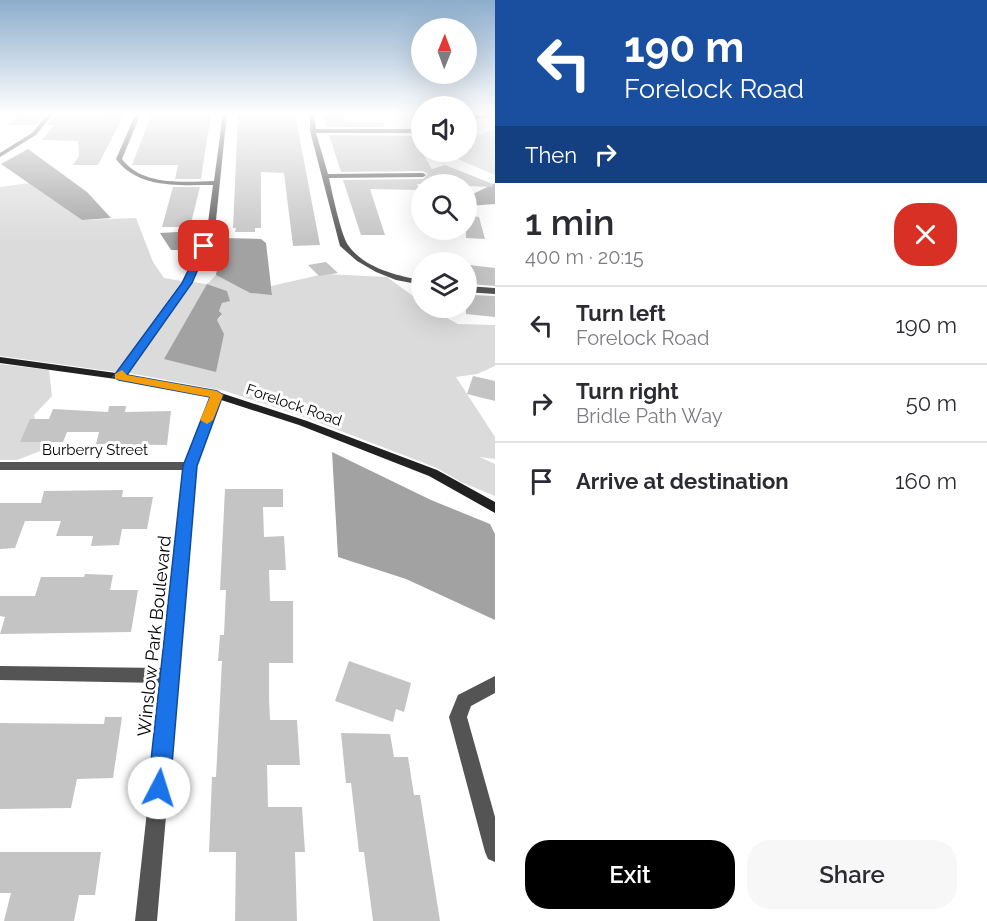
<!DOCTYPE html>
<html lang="en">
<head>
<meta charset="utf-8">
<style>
	body { margin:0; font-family:Raleway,sans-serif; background:#f7f7f7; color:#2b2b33; height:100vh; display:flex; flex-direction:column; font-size:22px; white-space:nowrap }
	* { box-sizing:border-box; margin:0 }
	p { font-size:20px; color:#7c7c81 }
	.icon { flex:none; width:33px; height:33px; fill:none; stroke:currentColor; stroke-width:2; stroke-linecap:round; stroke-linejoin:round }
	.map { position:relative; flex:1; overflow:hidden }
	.drawer { display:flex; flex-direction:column; background:#fff; width:492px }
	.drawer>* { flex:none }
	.banner { background:#1a4fa0; color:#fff; overflow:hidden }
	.needle { width:39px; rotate:1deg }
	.buttons { position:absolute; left:411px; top:18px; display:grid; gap:12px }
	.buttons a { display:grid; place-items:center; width:66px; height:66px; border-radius:50%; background:#fff; box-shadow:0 6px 24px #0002; font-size:30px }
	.pin { position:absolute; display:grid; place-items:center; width:51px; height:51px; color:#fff; margin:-26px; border-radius:12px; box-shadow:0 3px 9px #0006 }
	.me { position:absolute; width:66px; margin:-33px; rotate:5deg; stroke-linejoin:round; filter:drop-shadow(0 0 4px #0008) }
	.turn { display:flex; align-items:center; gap:21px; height:126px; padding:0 30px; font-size:27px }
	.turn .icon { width:78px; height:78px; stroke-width:2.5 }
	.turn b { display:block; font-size:42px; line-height:51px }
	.then { display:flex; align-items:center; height:57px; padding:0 30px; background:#0003; gap:12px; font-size:22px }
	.round { display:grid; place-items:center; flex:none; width:63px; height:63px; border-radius:24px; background:#f7f7f7 }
	.summary { display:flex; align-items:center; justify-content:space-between; height:102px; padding:0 30px }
	h1 { font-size:36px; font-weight:600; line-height:45px }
	.action { display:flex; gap:12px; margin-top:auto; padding:12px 30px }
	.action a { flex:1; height:69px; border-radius:24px; background:#000; color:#fff; font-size:24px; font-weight:600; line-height:69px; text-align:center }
	.action a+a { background:#f7f7f7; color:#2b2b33 }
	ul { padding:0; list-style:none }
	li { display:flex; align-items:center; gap:18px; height:78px; padding:0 30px; border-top:2px solid #e1e1e2 }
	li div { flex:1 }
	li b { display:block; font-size:22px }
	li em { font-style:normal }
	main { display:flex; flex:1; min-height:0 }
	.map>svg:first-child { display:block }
	.green { fill:#dbdbdb; fill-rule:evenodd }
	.water { fill:#a2a2a2 }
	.building { fill:#c4c4c4 }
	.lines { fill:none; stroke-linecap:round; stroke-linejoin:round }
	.street { fill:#545454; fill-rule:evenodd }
	.secondary { fill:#212121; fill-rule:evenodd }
	.route { fill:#1a73e8; stroke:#114b97; stroke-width:1.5 }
	.slow { fill:#f59e0b }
	.labels { text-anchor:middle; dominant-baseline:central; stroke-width:6; stroke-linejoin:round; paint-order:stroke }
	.street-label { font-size:15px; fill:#000; stroke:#fff }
	.near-street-label { font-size:18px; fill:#000; stroke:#fff }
</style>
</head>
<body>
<main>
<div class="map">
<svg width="495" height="921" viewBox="0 0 495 921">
	<rect width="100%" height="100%" fill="#fff"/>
	<g class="green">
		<polygon points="495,129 495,175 460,160 453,152 466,152 467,140"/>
		<polygon points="29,183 82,220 136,218 153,262 164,278 182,281 116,372 0,356 0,187"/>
		<path d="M324,274L387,277L421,302L422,308H429L458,324L495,325V366L477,374L456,377L495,437V459L480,457L495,464V496L461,482L437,468L307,418L225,391L129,373L193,282L207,284L216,275L250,293L272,294L271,286ZM207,284L227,291L229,300L222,303L219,311L221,317L217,320Z"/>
		<polygon points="0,364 49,370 52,396 34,415 43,450 17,460 0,460"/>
	</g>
	<g class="water">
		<polygon points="28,149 87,192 111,218 82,220 1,164"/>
		<polygon points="495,183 495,204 467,206 467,197"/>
		<polygon points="194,231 189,250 171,250 160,233"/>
		<polygon points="223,238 261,239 266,243 272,295 250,293 216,275"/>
		<polygon points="207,284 227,291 230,301 222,303 219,311 222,314 217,320 224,334 216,372 164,359"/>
		<polygon points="332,452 431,500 490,524 495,534 495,620 406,579 338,557"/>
	</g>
	<g class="building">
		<polygon points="21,113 46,113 36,125 8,125"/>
		<polygon points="56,113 121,115 119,117 123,117 98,165 73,165 79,156 78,141 42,140 54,125 47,125"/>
		<polygon points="155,113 211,113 201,179 175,179 178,165 132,165 151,115"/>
		<polygon points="241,114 295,114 320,245 293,246 284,173 261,172 261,228 255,228 255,232 235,232 236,228 233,228 238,116"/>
		<polygon points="324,115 343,115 346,122 374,122 383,123 385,127 326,127"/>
		<polygon points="329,135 412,136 432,169 445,165 493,184 492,187 417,184 420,190 370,189 385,235 361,235 343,180 423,179 428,174 423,171 341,172"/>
		<polygon points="173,187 200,187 190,227 162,227"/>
		<polygon points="466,215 479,217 485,239 466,238"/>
		<polygon points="326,262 338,273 319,276 308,265"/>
		<polygon points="469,265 495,268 495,286 471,284"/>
		<polygon points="472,295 495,296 495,317 466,314 466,300 473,300"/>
		<polygon points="473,376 495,381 495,401 467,394"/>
		<polygon points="109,406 126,406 125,412 171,411 167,445 96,444 99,432 67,432 63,442 20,442 30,419 49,419 53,409 108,412"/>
		<polygon points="225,489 283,489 283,507 263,507 264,537 284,536 286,570 269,570 270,601 293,601 293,663 269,663 269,698 270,720 297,720 300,765 267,765 268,807 302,807 305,852 295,852 297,921 235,921 236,852 209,852 212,777 216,777 222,661 218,661 220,635 224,635 226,590 220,590"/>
		<polygon points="123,490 122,497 153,497 147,529 122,529 119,545 91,546 93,536 56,536 61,521 25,521 15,548 0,549 0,503 41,503 44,491"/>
		<polygon points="85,574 113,575 110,590 138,590 131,632 0,634 5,617 0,616 0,596 35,596 41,577 84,577"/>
		<polygon points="349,661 411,683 404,712 396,709 393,722 335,701"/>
		<polygon points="105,717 122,717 113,778 77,779 71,808 0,809 0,723 104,724"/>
		<polygon points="341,733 390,734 394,757 408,757 414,795 420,795 440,921 373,921 364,852 359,852 351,783 346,783"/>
		<polygon points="0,852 101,852 95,895 79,895 74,921 4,921 11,893 0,893"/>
	</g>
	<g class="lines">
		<g class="street">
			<polygon points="49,113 54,113 36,135 0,157 0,153 32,133"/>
			<path d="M136,113H141L122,159C142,186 183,182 214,181L223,113H227L215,230L191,283L123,379L119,380L114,377L183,283L207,230L213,185C180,185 138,189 116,159Z"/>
			<path d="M310,113H314L316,129H422V133H316L328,174L423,173L426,175L423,177L329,178C332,192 341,235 348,245C363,267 396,276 422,280V285L396,280L376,272L357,261L340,246L310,131Z"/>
			<polygon points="491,113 495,113 495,115 466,121 466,118"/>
			<polygon points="466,286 495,288 495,294 466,292"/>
			<polygon points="217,392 222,395 196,466 157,921 135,921 161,683 0,680 0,666 162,668 184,470 0,470 0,462 186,462 212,395"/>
			<polygon points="495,676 495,693 471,706 467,717 495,817 495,862 488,859 485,852 449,717 458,695"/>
		</g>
		<polygon class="secondary" points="0,357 123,374 221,393 307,421 437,470 495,502 495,513 429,476 299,425 215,398 123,380 0,363"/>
	</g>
	<linearGradient id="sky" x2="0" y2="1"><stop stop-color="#8cadcc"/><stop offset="0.47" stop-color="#fff"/><stop offset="1" stop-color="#fff" stop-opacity="0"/></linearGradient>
	<rect width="495" height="242" fill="url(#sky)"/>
	<polygon class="route" points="204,244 208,246 192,283 127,375 217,391 223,395 197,466 170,788 167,795 159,798 151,795 148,788 183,466 210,397 119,380 113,377 182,283 200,246"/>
	<polygon class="slow" points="122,370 127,375 217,391 223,395 213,420 207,424 200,420 210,397 115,379 115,374"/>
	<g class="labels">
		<g class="street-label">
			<text transform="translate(294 405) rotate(19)">Forelock Road</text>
			<text x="95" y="450">Burberry Street</text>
		</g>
		<g class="near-street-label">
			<text transform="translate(154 636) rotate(-84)">Winslow Park Boulevard</text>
		</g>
	</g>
</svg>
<div class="buttons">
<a><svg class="needle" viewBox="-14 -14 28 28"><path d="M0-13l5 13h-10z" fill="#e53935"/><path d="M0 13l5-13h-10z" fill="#7c7c81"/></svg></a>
<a><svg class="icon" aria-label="sound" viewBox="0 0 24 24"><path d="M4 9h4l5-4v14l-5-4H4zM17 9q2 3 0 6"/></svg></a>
<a><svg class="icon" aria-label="search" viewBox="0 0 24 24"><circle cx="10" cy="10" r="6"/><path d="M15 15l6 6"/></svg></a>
<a><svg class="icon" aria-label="layers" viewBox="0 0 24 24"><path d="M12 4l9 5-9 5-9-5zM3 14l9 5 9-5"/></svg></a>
</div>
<div class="pin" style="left:204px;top:246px;background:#d93025"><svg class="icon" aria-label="arrive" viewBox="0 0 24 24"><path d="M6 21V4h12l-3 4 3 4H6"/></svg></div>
<svg class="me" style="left:159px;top:788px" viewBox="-20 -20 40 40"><circle r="19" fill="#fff"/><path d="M0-13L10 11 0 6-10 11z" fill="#1a73e8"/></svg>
</div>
<section class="drawer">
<div class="banner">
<div class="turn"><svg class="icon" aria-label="left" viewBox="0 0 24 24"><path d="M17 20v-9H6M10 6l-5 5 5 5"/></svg><div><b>190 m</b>Forelock Road</div></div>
<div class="then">Then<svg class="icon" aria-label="right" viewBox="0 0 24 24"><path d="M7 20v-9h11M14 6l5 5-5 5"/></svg></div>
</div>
<div class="summary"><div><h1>1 min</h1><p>400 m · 20:15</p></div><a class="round" style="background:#d93025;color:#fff"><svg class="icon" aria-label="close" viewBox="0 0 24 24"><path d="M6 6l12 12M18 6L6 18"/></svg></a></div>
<ul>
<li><svg class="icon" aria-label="left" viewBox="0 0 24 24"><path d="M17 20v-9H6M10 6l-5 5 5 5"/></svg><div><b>Turn left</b><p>Forelock Road</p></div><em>190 m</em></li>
<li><svg class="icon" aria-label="right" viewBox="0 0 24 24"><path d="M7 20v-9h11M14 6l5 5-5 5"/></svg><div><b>Turn right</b><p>Bridle Path Way</p></div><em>50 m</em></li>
<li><svg class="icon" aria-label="arrive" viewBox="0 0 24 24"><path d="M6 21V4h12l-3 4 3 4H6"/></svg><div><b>Arrive at destination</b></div><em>160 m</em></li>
</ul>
<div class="action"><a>Exit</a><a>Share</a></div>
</section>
</main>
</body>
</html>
